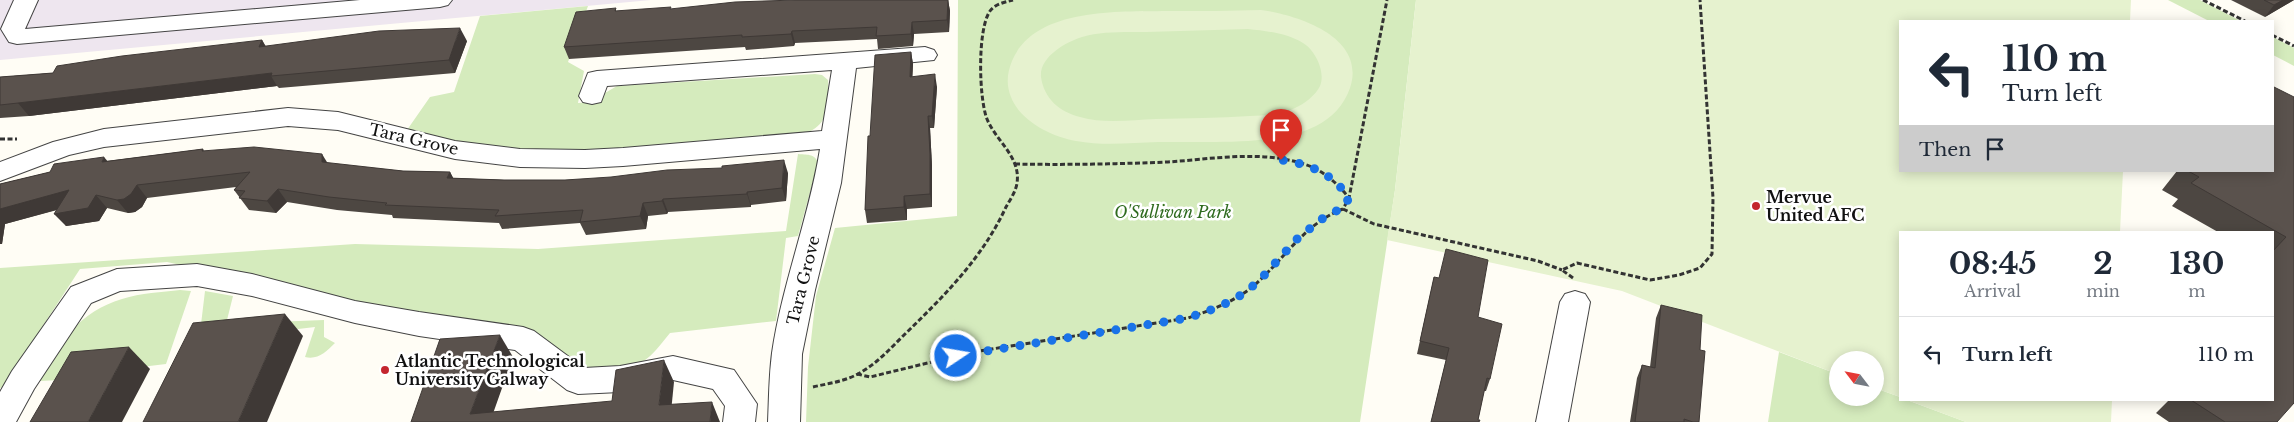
<!DOCTYPE html>
<html lang="en">
<head>
<meta charset="utf-8">
<style>
	body { margin:0; font-family:"Libre Baskerville",serif; background:#f6f6f7; color:#1f2937; height:100vh; display:flex; flex-direction:column; font-size:19px; white-space:nowrap }
	* { box-sizing:border-box; margin:0 }
	p { font-size:16px; color:#747a83 }
	.icon { flex:none; width:28px; height:28px; fill:none; stroke:currentColor; stroke-width:2; stroke-linecap:round; stroke-linejoin:round }
	.map { position:relative; flex:1; overflow:hidden }
	.details { position:absolute; left:1899px; top:231px; width:375px; height:170px; display:flex; flex-direction:column; background:#fff; border-radius:0px; box-shadow:0 2px 12px #0003 }
	.details>* { flex:none }
	.top-card { position:absolute; left:1899px; top:20px; width:375px; height:152px; border-radius:0px; box-shadow:0 2px 12px #0003; background:#fff; color:#1f2937; overflow:hidden }
	.needle { width:32px; rotate:302deg }
	.tools { position:absolute; left:1829px; top:351px; display:grid; gap:10px }
	.tools a { display:grid; place-items:center; width:55px; height:55px; border-radius:50%; background:#fff; box-shadow:0 2px 12px #0003; font-size:25px }
	.pin { position:absolute; display:grid; place-items:center; width:42px; height:42px; color:#fff; margin:-51px -21px; border-radius:50% 50% 50% 0; rotate:-45deg; box-shadow:0 0 5px #0007 }
	.pin .icon { rotate:45deg }
	.me { position:absolute; width:55px; margin:-28px; rotate:78deg; stroke-linejoin:round; filter:drop-shadow(0 0 4px #0008) }
	.turn { display:flex; align-items:center; gap:18px; height:105px; padding:0 20px; font-size:22px }
	.turn .icon { width:65px; height:65px; stroke-width:2.5 }
	.turn b { display:block; font-size:35px; line-height:42px }
	.then { display:flex; align-items:center; height:48px; padding:0 20px; background:#0003; gap:10px; font-size:19px }
	.eta { display:flex; justify-content:space-evenly; align-items:center; height:85px; text-align:center }
	.eta b { font-size:30px; font-weight:700; line-height:35px }
	ul { padding:0; list-style:none }
	li { display:flex; align-items:center; gap:15px; height:75px; padding:0 20px; border-top:1px solid #e0e1e3 }
	li div { flex:1 }
	li b { display:block; font-size:19px }
	li em { font-style:normal }
	.map>svg:first-child { display:block }
	.industrial { fill:#eee6ef }
	.green { fill:#d5ebbd }
	.pitch { fill:#e6f2cf; fill-rule:evenodd }
	.lines { fill:none; stroke-linecap:round; stroke-linejoin:round }
	.minor-casing { stroke:#444; stroke-width:2 }
	.path { stroke:#333; stroke-width:3; stroke-dasharray:5 2.5; stroke-linecap:butt }
	.minor { fill:#fff; fill-rule:evenodd }
	.wall { fill:#4d4742 }
	.shaded-wall { fill:#3f3936 }
	.building { fill:#5a524d; stroke:#3f3936 }
	.route { stroke:#1a73e8; stroke-width:9; stroke-dasharray:0 16.2 }
	.poi-dot { fill:#c4262e; stroke:#fff; stroke-width:2 }
	.labels { text-anchor:middle; dominant-baseline:central; stroke-width:5; stroke-linejoin:round; paint-order:stroke }
	.street-label { font-size:16px; fill:#111; stroke:#fff }
	.poi-label { font-size:16px; font-weight:bold; fill:#111; stroke:#fff; text-anchor:start }
	.park-label { font-size:16px; font-style:italic; fill:#2f6b1f; stroke:#fff }
</style>
</head>
<body>
<div class="map">
<svg width="2294" height="422" viewBox="0 0 2294 422">
	<rect width="100%" height="100%" fill="#fffdf5"/>
	<polygon class="industrial" points="0,0 651,0 0,60"/>
	<g class="green">
		<polygon points="958,0 1416,0 1395,190 1360,422 806,422 808,367 816,296 835,228 957,216"/>
		<polygon points="2168,0 2200,0 2241,21 2209,21"/>
		<path d="M588,6L568,62L584,71L578,103L600,101L605,93L617,86L815,74L822,75L828,80C829,103 830,124 806,133C710,142 612,158 515,150C478,147 443,138 407,130L430,97L454,92L480,16Z"/>
		<polygon points="2273,37 2294,48 2294,66 2273,55"/>
		<path d="M798,154C806,155 815,153 818,163L798,236L786,238L776,321L670,333C647,361 646,365 610,370C598,372 591,373 580,367C563,357 553,342 534,332L407,314L167,262L80,269L3,387L0,388V268L355,244L538,249L786,231Z"/>
		<path d="M180,290L191,291L166,364L83,374L80,379L40,381C56,343 81,311 122,299C141,293 162,292 180,290Z"/>
		<path d="M205,291L233,296L226,324L324,320V337L335,343C326,352 318,360 305,357L315,327L199,341Z"/>
		<polygon points="1779,352 1837,374 1838,398 1875,398 1875,388 1900,397 1900,400 1907,400 1966,422 1768,422"/>
	</g>
	<g class="pitch">
		<polygon points="1416,0 2131,0 2130,21 1900,21 1900,171 2123,171 2120,232 1900,232 1900,397 1875,388 1875,360 1838,360 1837,374 1622,291 1387,240 1395,190"/>
		<path d="M1261,10C1298,15 1367,37 1350,88C1344,105 1332,118 1316,126C1275,147 1204,141 1158,142C1131,143 1103,146 1076,141C1052,137 1020,121 1011,97C1006,85 1007,73 1012,61C1035,6 1122,12 1171,11C1201,11 1231,11 1261,10ZM1248,29C1266,31 1287,33 1303,43C1315,50 1326,72 1320,86C1316,95 1304,104 1295,108C1282,115 1265,115 1250,116C1219,118 1187,118 1156,119C1131,120 1104,124 1080,117C1060,112 1044,99 1041,77C1039,57 1066,42 1082,37C1102,31 1125,32 1146,32C1180,31 1214,30 1248,29Z"/>
		<polygon points="1907,400 2112,400 2111,422 1966,422"/>
	</g>
	<g class="lines">
		<defs>
			<g id="minor">
				<polygon points="14,0 38,0 25,29 360,0 452,0 448,5 440,7 17,44 9,42 1,29"/>
				<path d="M925,47L934,50L937,55L934,60L856,68L841,183L815,290L802,354L800,422H768C769,399 769,376 772,353C782,284 809,218 820,149L623,166L585,168L520,167L455,159L338,130L288,126L104,147L69,155L0,181V162L53,142L104,129L288,108L338,112L455,141L520,149L585,150L623,148L822,131L832,70L607,86L601,102L592,104L583,102L579,96L588,73L597,71Z"/>
				<polygon points="197,264 252,274 355,301 419,312 523,327 534,331 584,368 620,366 673,356 734,370 757,404 755,422 723,422 725,406 713,389 673,380 620,392 578,394 567,390 515,350 419,336 355,323 252,296 197,286 120,291 91,303 34,389 16,422 0,422 0,392 12,371 71,287 117,269"/>
				<polygon points="1575,291 1585,294 1590,302 1568,422 1536,422 1560,302 1565,294"/>
			</g>
		</defs>
		<use href="#minor" class="minor-casing"/>
		<g class="path">
			<polyline points="2203,0 2245,21"/>
			<polyline points="2272,35 2294,46"/>
			<polyline points="0,139 17,139"/>
			<path d="M1015,164C1066,165 1117,164 1168,162C1212,159 1261,150 1304,164C1323,170 1337,183 1349,198"/>
			<polyline points="1343,209 1374,224 1538,261 1562,270"/>
			<polyline points="1573,278 1562,270 1577,263 1650,280 1679,275 1700,268 1712,254 1713,198 1700,0"/>
			<path d="M857,374L870,377L973,352L1188,318C1214,309 1239,300 1259,281C1287,255 1306,223 1343,209L1349,198L1387,0"/>
			<path d="M813,387C830,383 848,381 863,371C878,362 890,349 903,336C943,297 982,259 1006,207C1010,200 1016,191 1017,183C1021,157 996,141 987,119C979,99 977,30 990,11C995,4 1005,2 1013,0"/>
		</g>
		<use href="#minor" class="minor"/>
	</g>
	<g class="wall">
		<polygon points="948,0 950,11 949,32 914,34 913,46 878,49 877,39 795,43 794,46 746,50 745,47 569,59 564,47 616,8 616,11"/>
		<polygon points="2231,0 2294,0 2265,17"/>
		<polygon points="262,40 265,46 467,41 455,73 279,88 277,86 29,116 0,118 0,77 53,73"/>
		<polygon points="911,52 913,64 912,77 937,87 934,128 930,128 932,166 932,207 907,209 907,220 867,223 865,210 870,136"/>
		<polygon points="2294,97 2277,422 2169,422 2156,413 2169,400 2272,400 2272,232 2218,232 2172,206 2178,199 2162,190 2177,171 2272,171"/>
		<polygon points="203,149 204,151 403,171 450,172 453,178 504,180 565,180 788,173 786,201 751,205 751,207 668,212 667,214 648,216 646,229 586,235 580,223 502,229 499,223 393,218 392,215 337,210 287,202 276,213 249,210 234,190 236,187 147,198 142,207 135,212 128,213 107,208 99,221 66,226 57,210 5,224 2,244 0,244 0,184 50,172 107,161"/>
		<polygon points="1434,277 1478,317 1490,379 1486,391 1484,391 1478,420 1479,422 1431,422 1446,360 1417,354"/>
		<polygon points="1661,305 1700,350 1699,422 1630,422 1637,378 1642,365 1650,367 1656,318"/>
	</g>
	<g class="shaded-wall">
		<polygon points="948,0 950,11 949,32 947,20"/>
		<polygon points="2283,0 2294,0 2265,17 2274,5"/>
		<polygon points="912,22 914,34 913,46 911,34"/>
		<polygon points="460,28 467,41 455,73 449,60"/>
		<polygon points="792,31 795,43 794,46 791,34"/>
		<polygon points="262,40 270,53 259,47"/>
		<polygon points="911,52 913,64 912,89 910,77"/>
		<polygon points="272,73 271,76 277,86 29,116 18,103"/>
		<polygon points="935,74 937,87 934,128 932,116"/>
		<polygon points="928,116 930,128 932,166 932,207 930,194"/>
		<polygon points="322,154 330,167 322,162"/>
		<polygon points="104,157 115,170 102,162"/>
		<polygon points="784,160 788,173 786,201 782,188"/>
		<polygon points="450,172 457,185 447,178"/>
		<polygon points="137,185 147,198 142,207 135,212 128,213 117,200"/>
		<polygon points="278,189 287,202 276,213 267,201"/>
		<polygon points="69,190 81,203 5,224 2,244 0,244 0,209"/>
		<polygon points="747,192 751,205 751,207 747,194"/>
		<polygon points="96,195 107,208 99,221 66,226 54,214"/>
		<polygon points="904,196 907,209 907,220 904,207"/>
		<polygon points="663,199 668,212 667,214 662,201"/>
		<polygon points="643,203 648,216 646,229 640,216"/>
		<polygon points="285,314 303,336 267,422 238,422"/>
		<polygon points="500,335 513,357 490,422 470,414"/>
		<polygon points="129,347 150,369 122,422 88,422"/>
		<polygon points="664,360 674,382 670,422 659,405"/>
		<polygon points="712,402 720,422 710,422"/>
	</g>
	<g class="building">
		<polygon points="795,0 948,0 947,20 912,22 911,34 876,36 877,27 792,31 791,34 742,37 742,35 564,47 576,12 616,8 615,11 671,7 670,9 735,2"/>
		<polygon points="2264,0 2283,0 2274,5"/>
		<polygon points="460,28 449,60 271,76 272,73 18,103 0,105 0,77 53,73 57,66 122,56 262,40 259,47 379,31"/>
		<polygon points="911,52 910,77 935,74 932,116 928,116 930,154 930,194 904,196 904,207 865,210 868,136 870,136 875,55"/>
		<polygon points="2272,86 2294,97 2294,403 2277,422 2225,422 2191,400 2272,400 2272,252 2286,237 2191,183 2199,177 2188,171 2272,171"/>
		<polygon points="254,147 322,154 322,162 403,171 450,172 447,178 504,180 565,180 611,177 667,170 722,168 722,166 784,160 782,188 747,192 747,194 663,199 662,201 643,203 640,216 580,222 583,210 495,216 499,210 385,205 387,203 329,197 278,189 267,201 239,198 245,191 234,190 250,172 137,185 131,194 124,199 117,200 96,195 88,208 54,214 69,190 0,209 0,184 50,172 54,164 104,157 102,162 203,149 202,151"/>
		<polygon points="1446,249 1488,260 1478,317 1502,324 1490,379 1487,378 1478,420 1480,420 1479,422 1431,422 1449,348 1420,341 1434,277 1439,278"/>
		<polygon points="1661,305 1702,315 1700,350 1705,351 1699,422 1693,422 1684,419 1684,422 1635,422 1642,365 1655,368"/>
		<polygon points="285,314 238,422 143,422 193,323"/>
		<polygon points="500,335 470,414 612,401 616,370 664,360 659,405 712,402 710,422 411,422 440,339"/>
		<polygon points="129,347 88,422 30,422 71,352"/>
	</g>
	<g class="lines">
		<path class="route" d="M956,356L1188,318L1219,307L1243,294L1259,281L1298,238L1327,215L1343,208L1349,198C1332,173 1310,164 1281,160"/>
	</g>
	<g class="poi-dot">
		<circle cx="1756" cy="206" r="5"/>
		<circle cx="385" cy="370" r="5"/>
	</g>
	<g class="labels">
		<g class="street-label">
			<text transform="translate(414 139) rotate(13)">Tara Grove</text>
			<text transform="translate(803 280) rotate(-76)">Tara Grove</text>
		</g>
		<g class="poi-label">
			<text x="1766" y="197">Mervue<tspan x="1766" dy="18">United AFC</tspan></text>
			<text x="395" y="361">Atlantic Technological<tspan x="395" dy="18">University Galway</tspan></text>
		</g>
		<g class="park-label">
			<text x="1173" y="212">O'Sullivan Park</text>
		</g>
	</g>
</svg>
<div class="tools">
<a><svg class="needle" viewBox="-14 -14 28 28"><path d="M0-13l5 13h-10z" fill="#e53935"/><path d="M0 13l5-13h-10z" fill="#747a83"/></svg></a>
</div>
<div class="pin" style="left:1281px;top:160px;background:#d93025"><svg class="icon" aria-label="arrive" viewBox="0 0 24 24"><path d="M6 21V4h12l-3 4 3 4H6"/></svg></div>
<svg class="me" style="left:956px;top:356px" viewBox="-20 -20 40 40"><circle r="17" fill="#1a73e8" stroke="#fff" stroke-width="3"/><path d="M0-11L8 9 0 5-8 9z" fill="#fff"/></svg>
<div class="top-card">
<div class="turn"><svg class="icon" aria-label="left" viewBox="0 0 24 24"><path d="M17 20v-9H6M10 6l-5 5 5 5"/></svg><div><b>110 m</b>Turn left</div></div>
<div class="then">Then<svg class="icon" aria-label="arrive" viewBox="0 0 24 24"><path d="M6 21V4h12l-3 4 3 4H6"/></svg></div>
</div>
<section class="details">
<div class="eta">
<div><b>08:45</b><p>Arrival</p></div>
<div><b>2</b><p>min</p></div>
<div><b>130</b><p>m</p></div>
</div>
<ul>
<li><svg class="icon" aria-label="left" viewBox="0 0 24 24"><path d="M17 20v-9H6M10 6l-5 5 5 5"/></svg><div><b>Turn left</b></div><em>110 m</em></li>
</ul>
</section>
</div>
</body>
</html>
